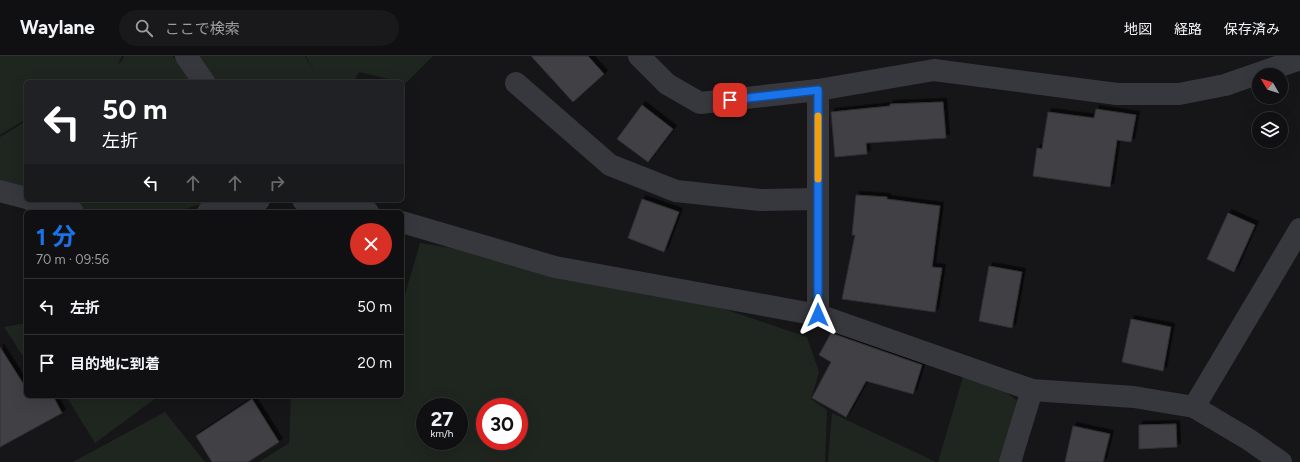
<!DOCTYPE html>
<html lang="ja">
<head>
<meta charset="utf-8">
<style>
	body { margin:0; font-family:Figtree,"Noto Sans JP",sans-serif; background:#19191b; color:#f1f3f6; height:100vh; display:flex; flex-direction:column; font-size:15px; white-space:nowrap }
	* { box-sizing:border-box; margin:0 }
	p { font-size:13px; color:#9c9d9f }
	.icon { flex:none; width:22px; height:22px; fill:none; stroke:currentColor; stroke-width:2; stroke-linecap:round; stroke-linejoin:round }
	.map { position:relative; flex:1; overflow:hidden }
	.details { position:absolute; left:24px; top:154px; width:380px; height:188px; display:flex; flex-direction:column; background:#101012; border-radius:6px; box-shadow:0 4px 16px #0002,0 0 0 1px #303032 }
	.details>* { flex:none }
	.hud { position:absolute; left:24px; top:24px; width:380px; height:122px; border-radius:6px; box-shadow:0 4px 16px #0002,0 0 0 1px #303032; background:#202124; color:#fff; overflow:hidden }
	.needle { width:26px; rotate:309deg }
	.controls { position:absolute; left:1252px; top:12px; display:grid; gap:8px }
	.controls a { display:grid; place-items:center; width:36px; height:36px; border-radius:50%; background:#101012; box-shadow:0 4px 16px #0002,0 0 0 1px #303032; font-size:20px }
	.speed { position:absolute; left:416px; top:342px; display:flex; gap:8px; font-size:20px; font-weight:700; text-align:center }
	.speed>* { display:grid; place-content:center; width:52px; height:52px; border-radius:50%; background:#101012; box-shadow:0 4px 16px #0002,0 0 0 1px #303032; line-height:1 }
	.speed small { font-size:10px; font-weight:400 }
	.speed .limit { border:6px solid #d22; background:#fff; color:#111 }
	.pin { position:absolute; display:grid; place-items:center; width:34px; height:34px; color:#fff; margin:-17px; border-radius:8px; box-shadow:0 2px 6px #0006 }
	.me { position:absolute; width:44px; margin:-22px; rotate:0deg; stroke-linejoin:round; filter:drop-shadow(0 0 3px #0008) }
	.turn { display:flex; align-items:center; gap:14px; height:84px; padding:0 12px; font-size:18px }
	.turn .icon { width:52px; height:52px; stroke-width:2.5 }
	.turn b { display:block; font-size:28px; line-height:34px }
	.lanes { display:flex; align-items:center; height:38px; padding:0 12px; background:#0003; justify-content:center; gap:20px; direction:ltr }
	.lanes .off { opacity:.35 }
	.round { display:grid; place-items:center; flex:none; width:42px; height:42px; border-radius:21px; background:#19191b }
	.summary { display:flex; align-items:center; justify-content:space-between; height:68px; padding:0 12px }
	h1 { font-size:24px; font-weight:700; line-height:30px; color:#1a73e8 }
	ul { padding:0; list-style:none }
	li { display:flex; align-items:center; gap:12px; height:56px; padding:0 12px; border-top:1px solid #303032 }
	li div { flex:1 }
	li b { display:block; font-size:15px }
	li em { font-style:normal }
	header { display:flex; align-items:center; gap:24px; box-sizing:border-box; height:56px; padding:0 20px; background:#101012; border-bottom:1px solid #303032 }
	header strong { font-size:19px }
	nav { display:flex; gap:22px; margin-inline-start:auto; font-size:14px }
	.search { width:280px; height:36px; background:#19191b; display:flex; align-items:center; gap:10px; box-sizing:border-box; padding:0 14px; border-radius:22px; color:#9c9d9f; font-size:15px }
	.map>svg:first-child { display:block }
	.green { fill:#1e261f; fill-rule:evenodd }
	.building { fill:#404145; stroke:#303034; filter:url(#shadow) }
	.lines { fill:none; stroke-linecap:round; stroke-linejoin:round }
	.minor { stroke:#37383d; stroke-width:22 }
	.route-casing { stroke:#114b97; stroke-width:10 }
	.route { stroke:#1a73e8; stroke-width:7 }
	.slow { stroke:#f59e0b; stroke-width:7 }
</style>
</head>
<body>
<header>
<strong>Waylane</strong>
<div class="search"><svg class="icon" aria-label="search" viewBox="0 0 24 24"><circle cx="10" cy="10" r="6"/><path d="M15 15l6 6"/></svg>ここで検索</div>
<nav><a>地図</a><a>経路</a><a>保存済み</a></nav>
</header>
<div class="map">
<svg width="1300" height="406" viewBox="0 0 1300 406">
	<defs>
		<filter id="shadow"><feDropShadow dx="3.5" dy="-3.5" stdDeviation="0" flood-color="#0009"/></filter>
	</defs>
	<rect width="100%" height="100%" fill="#161618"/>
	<g class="green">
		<polygon points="0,0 122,0 118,8 122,5 124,0 173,0 192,26 26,26 26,63 0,79"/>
		<polygon points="185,0 305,0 315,18 306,0 433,0 406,27 359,16 353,26 205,26"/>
		<polygon points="26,65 26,138 0,131 0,81"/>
		<polygon points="47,144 216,144 174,156 90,156"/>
		<path d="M420,187L537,206L654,229L807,281L819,316L811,343L827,354L825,406H259L289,387L291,340H402V249ZM425,351H459V385H425ZM485,351H519V385H485Z"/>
		<polygon points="26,267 26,305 4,271"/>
		<polygon points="963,321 999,331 1020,347 1002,406 938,406"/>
		<polygon points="66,340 154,340 156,342 95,387"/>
		<polygon points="165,356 205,406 73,406"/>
		<polygon points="832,357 936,406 828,406"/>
	</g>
	<g class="building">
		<polygon points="531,0 588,0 604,18 573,46"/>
		<polygon points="943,46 946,82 866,87 867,98 835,101 831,56 890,50 890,48"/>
		<polygon points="642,49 673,73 648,106 617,83"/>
		<polygon points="1096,53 1136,59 1131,86 1117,84 1110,131 1033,120 1037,92 1042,93 1048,56 1094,62"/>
		<polygon points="856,139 887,141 887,143 940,150 932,211 942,212 935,256 842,243 855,179 852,179"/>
		<polygon points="642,143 679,156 664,196 628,182"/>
		<polygon points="1228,157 1255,169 1234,216 1207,203"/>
		<polygon points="989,210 1022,216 1012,272 979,265"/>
		<polygon points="1131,263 1171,271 1163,315 1122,306"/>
		<polygon points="831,277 922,309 913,338 866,325 846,361 812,342 831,306 819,299"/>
		<polygon points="0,291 26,332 26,340 53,340 62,357 0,391"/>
		<polygon points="252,343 279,386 248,406 212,406 196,380"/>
		<polygon points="1176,368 1177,391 1139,393 1139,369"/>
		<polygon points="1073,370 1110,378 1103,406 1065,406"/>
	</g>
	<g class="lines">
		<g class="minor">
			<polyline points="186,0 204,26"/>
			<polyline points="639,0 667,28 700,47 818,34 934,14 1117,38 1179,38 1225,29 1300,3"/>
			<polyline points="516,27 610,109 676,135 760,144 818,143"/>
			<polyline points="818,34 818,259"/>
			<polyline points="0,135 26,142"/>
			<polyline points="31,144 73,156"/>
			<polyline points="303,144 368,156"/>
			<polyline points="208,156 259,144"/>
			<polyline points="402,166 555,211 818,259 1032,334 1134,341 1194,351 1248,383 1281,406"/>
			<polyline points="1194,351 1300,173"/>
			<polyline points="1010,406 1032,334"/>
		</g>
	</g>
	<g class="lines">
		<defs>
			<polyline id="route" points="730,44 818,34 818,259"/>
		</defs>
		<use href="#route" class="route-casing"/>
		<use href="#route" class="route"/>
		<polyline class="slow" points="818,60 818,123"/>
	</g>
</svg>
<div class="controls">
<a><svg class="needle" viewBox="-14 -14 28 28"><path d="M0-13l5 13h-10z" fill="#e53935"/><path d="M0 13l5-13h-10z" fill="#9c9d9f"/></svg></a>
<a><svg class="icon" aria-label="layers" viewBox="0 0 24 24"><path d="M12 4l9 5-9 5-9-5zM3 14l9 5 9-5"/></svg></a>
</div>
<div class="speed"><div>27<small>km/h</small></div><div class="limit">30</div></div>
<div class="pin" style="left:730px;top:44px;background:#d93025"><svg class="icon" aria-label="arrive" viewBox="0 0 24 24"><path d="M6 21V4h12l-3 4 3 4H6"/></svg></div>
<svg class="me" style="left:818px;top:259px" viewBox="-20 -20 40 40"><path d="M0-17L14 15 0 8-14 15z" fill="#1a73e8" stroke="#fff" stroke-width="4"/></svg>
<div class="hud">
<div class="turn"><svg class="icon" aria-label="left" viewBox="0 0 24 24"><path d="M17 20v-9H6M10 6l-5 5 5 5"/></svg><div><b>50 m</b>左折</div></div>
<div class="lanes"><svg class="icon" aria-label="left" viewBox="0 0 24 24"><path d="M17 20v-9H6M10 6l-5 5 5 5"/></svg><svg class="icon off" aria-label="ahead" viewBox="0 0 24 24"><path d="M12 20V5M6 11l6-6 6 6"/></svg><svg class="icon off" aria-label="ahead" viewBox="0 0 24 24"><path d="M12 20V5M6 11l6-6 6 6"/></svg><svg class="icon off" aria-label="right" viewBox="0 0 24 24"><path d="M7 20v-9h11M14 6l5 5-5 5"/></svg></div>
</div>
<section class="details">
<div class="summary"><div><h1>1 分</h1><p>70 m · 09:56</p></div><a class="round" style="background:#d93025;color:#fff"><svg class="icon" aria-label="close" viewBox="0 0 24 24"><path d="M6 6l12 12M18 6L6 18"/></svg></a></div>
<ul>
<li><svg class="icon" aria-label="left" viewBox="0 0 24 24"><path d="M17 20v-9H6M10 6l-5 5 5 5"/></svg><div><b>左折</b></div><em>50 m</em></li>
<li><svg class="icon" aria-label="arrive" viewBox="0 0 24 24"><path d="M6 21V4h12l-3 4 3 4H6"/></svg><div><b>目的地に到着</b></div><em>20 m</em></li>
</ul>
</section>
</div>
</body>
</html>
